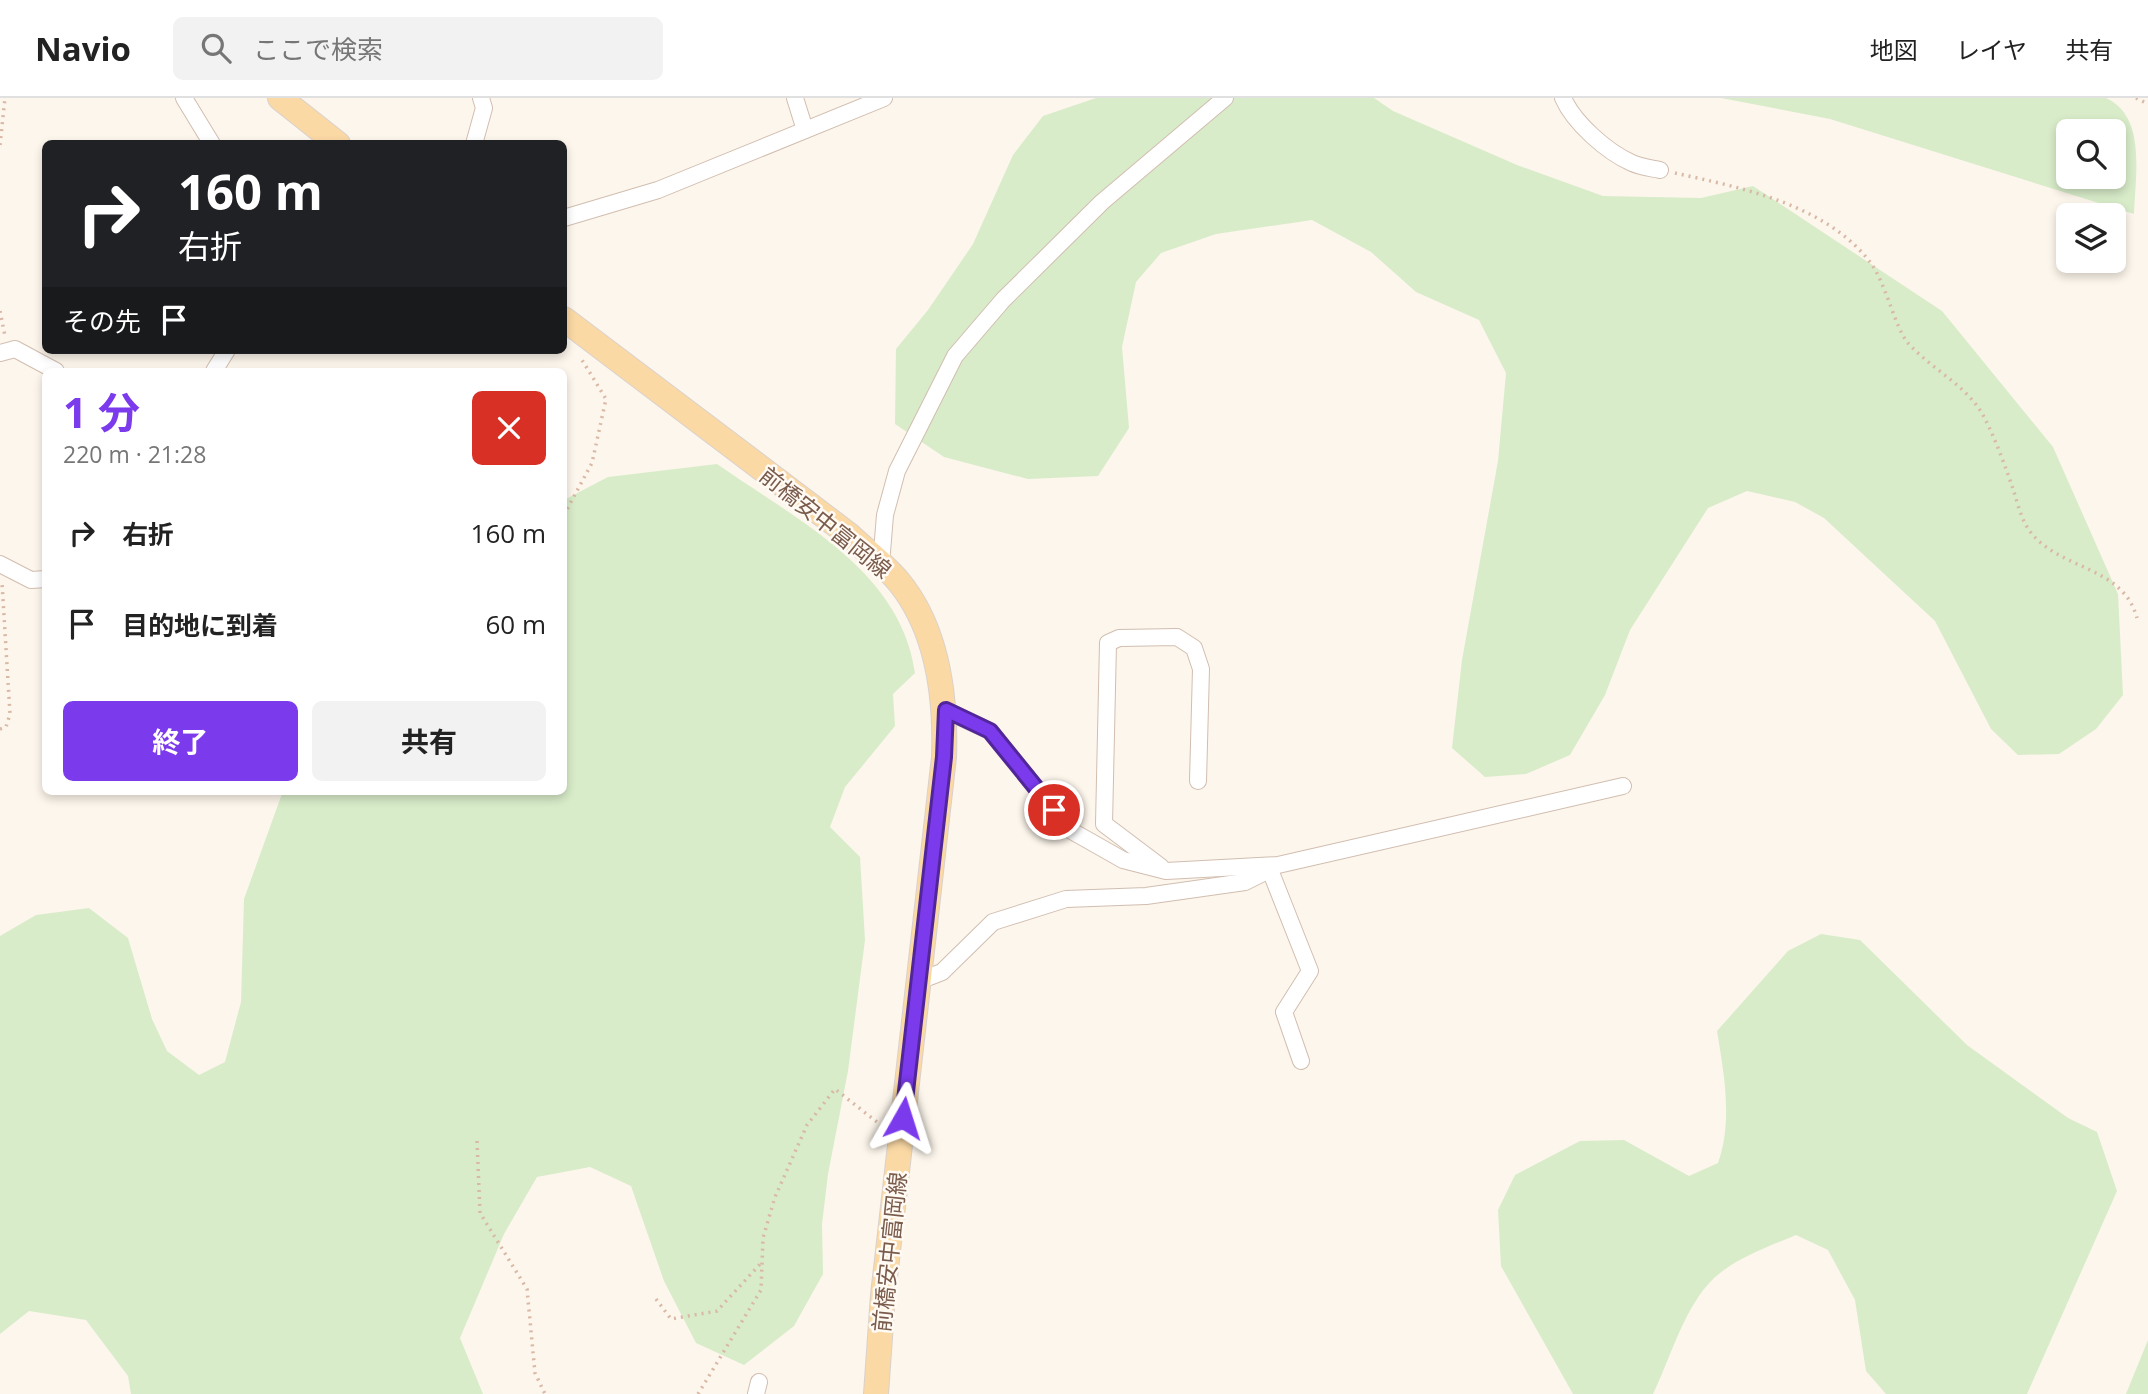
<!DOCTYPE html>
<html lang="ja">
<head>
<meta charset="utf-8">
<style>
	body { margin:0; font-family:"Open Sans","Noto Sans JP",sans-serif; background:#f2f2f2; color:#222; height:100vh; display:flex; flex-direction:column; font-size:26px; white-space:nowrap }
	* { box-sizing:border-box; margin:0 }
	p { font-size:23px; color:#767676 }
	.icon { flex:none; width:38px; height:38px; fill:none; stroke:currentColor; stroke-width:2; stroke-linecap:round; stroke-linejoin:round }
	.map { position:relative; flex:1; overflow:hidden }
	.side { position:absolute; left:42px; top:270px; width:525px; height:427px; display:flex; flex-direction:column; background:#fff; border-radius:10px; box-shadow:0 4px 10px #0003 }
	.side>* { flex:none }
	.top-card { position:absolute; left:42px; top:42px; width:525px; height:214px; border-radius:10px; box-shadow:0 4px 10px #0003; background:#202124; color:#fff; overflow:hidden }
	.tools { position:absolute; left:2056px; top:21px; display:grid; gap:14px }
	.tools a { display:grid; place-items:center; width:70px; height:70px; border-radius:10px; background:#fff; box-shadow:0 4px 10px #0003; font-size:35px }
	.pin { position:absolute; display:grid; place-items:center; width:60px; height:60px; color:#fff; margin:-30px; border:4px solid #fff; border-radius:50%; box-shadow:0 2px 7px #0007 }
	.me { position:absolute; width:77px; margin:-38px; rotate:6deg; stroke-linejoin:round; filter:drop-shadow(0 0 5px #0008) }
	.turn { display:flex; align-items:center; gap:24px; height:147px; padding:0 21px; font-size:32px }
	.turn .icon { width:91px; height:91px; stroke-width:2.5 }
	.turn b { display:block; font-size:49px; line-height:60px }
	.then { display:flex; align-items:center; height:66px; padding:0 21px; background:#0003; gap:14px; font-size:26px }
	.round { display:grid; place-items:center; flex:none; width:74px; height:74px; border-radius:10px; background:#f2f2f2 }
	.overview { display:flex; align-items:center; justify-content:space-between; height:119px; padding:0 21px }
	h1 { font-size:42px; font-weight:700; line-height:52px; color:#7c3aed }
	.primary-button { display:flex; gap:14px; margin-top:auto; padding:14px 21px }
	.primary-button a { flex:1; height:80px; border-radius:10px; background:#7c3aed; color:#fff; font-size:28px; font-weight:700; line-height:80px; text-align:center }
	.primary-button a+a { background:#f2f2f2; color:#222 }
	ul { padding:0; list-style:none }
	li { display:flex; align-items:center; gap:21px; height:91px; padding:0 21px }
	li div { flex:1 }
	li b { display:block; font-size:26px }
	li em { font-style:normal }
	header { display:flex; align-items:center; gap:42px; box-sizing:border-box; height:98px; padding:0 35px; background:#fff; border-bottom:2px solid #e0e0e0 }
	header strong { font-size:33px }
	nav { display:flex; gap:38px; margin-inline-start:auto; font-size:24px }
	.search { width:490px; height:63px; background:#f2f2f2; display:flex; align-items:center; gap:18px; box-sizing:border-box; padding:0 24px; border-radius:10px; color:#767676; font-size:26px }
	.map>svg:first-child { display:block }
	.green { fill:#d8ecc9; fill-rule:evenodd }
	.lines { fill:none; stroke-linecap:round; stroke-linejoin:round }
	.minor-casing { stroke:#d1beb0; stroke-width:18 }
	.primary-casing { stroke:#dad1cd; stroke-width:26 }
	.path { stroke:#d9b8a5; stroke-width:3.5; stroke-dasharray:2 5; stroke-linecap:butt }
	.minor { stroke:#fff; stroke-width:16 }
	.primary { stroke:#fbd9a5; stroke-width:24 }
	.route-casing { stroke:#51269a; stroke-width:18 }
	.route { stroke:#7c3aed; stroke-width:12 }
	.labels { text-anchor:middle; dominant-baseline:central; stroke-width:5; stroke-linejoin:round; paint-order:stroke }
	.street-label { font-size:23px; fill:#7a5c4d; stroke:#fffaf3 }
</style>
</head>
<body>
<header>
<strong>Navio</strong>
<div class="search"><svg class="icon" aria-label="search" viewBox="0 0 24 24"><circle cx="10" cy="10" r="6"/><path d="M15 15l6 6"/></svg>ここで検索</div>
<nav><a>地図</a><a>レイヤ</a><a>共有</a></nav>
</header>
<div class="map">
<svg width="2148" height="1296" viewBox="0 0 2148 1296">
	<rect width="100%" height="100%" fill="#fdf6ec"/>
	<g class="green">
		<polygon points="1096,0 1374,0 1393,13 1517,67 1603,98 1701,100 1753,88 1942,213 2053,349 2118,496 2123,597 2096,631 2059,656 2018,657 1991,631 1935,523 1824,420 1795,404 1747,393 1708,410 1630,532 1605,597 1570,657 1526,676 1485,679 1452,650 1462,562 1498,363 1506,275 1479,222 1416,194 1371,154 1312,122 1216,136 1161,155 1136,184 1122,249 1129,330 1098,378 1028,381 944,359 895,326 896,251 928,212 973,146 1013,57 1043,18"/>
		<path d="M1721,0H2106C2147,18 2135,80 2134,116L1830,21ZM2114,33V79H2068V33Z"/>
		<path d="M717,366C795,421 901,472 915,575L893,596L895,628L845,689L830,729L860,759L865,842L848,973L828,1076L822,1126L823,1176L794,1228L744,1267L696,1245L664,1183L631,1088L590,1069L537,1079L504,1136L460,1240L483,1296H131L128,1278L86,1222L29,1213L0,1236V838L36,817L89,810L128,840L152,921L167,953L199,977L225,964L241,904L244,801L283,693H564V402L608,379Z"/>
		<path d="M1821,836L1860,842L1967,947L2068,1020L2097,1034L2117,1093L2027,1296H1886L1866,1273L1855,1202L1828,1152L1796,1137C1770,1148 1736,1160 1714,1180C1684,1209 1671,1259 1653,1296H1573L1501,1168L1498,1112L1515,1077L1580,1043L1624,1042L1689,1078L1718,1065C1733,1023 1724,976 1717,933L1788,853Z"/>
		<polygon points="2148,1242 2148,1296 2126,1296"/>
	</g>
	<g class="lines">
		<defs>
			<g id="minor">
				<polyline points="184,0 212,46"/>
				<polyline points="795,0 805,32"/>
				<path d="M1563,0C1574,25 1607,54 1632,65C1641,69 1651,70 1660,72"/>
				<polyline points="474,46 484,10 481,0"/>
				<polyline points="564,120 658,92 884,0"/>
				<polyline points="0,255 15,251 56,273"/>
				<polyline points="214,273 227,252"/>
				<polyline points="0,466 31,482 46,481"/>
				<polyline points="881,466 885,417 897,373 955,258 1003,202 1102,104 1225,0"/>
				<polyline points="945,612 990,633 1070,732 1123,762 1166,773 1278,767 1623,688"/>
				<polyline points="1161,769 1104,726 1108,545 1119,540 1177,539 1194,550 1201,571 1198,683"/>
				<polyline points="1270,772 1310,873 1284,914 1301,963"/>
				<polyline points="919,883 942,874 993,824 1066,801 1146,798 1245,784 1273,770"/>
				<polyline points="756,1296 759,1284"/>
			</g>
			<g id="primary">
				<polyline points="280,0 338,46"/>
				<path d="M564,221L848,436C865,452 884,466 899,484C938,532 946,600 944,659L883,1197L876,1296"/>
			</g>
		</defs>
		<use href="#minor" class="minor-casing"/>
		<use href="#primary" class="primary-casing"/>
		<g class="path">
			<polyline points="2136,0 2148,6"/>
			<polyline points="0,47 5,0"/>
			<path d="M1675,75C1742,90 1825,106 1870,164C1886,185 1895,230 1908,245C1932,272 1967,287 1984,319C1995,340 2004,365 2012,388C2017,402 2020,419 2029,432C2057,472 2123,467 2137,520"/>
			<polyline points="0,213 5,238"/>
			<polyline points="564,417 592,365 606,301 582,262"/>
			<polyline points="0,631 6,629 10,616 2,485"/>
			<polyline points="477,1043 480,1115 527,1191 535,1275 545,1296"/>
			<polyline points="656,1201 671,1221 717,1213 762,1164"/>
			<polyline points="698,1296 761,1192 763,1140 775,1099 807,1027 835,991 882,1028"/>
		</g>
		<use href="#minor" class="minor"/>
		<use href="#primary" class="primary"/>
	</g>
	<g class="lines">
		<defs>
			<polyline id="route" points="903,1020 944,659 946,612 990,633 1054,712"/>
		</defs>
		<use href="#route" class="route-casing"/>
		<use href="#route" class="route"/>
	</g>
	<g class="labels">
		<g class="street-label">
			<text transform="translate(826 424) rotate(39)">前橋安中富岡線</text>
			<text transform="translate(889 1154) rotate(-84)">前橋安中富岡線</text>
		</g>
	</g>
</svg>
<div class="tools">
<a><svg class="icon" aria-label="search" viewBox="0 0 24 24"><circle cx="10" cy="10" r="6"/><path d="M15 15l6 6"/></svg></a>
<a><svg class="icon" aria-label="layers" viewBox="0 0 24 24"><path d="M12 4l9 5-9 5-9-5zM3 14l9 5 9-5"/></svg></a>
</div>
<div class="pin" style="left:1054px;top:712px;background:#d93025"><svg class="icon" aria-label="arrive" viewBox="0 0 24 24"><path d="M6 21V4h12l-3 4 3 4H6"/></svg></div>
<svg class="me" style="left:903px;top:1020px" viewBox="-20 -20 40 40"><path d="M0-17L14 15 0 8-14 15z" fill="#7c3aed" stroke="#fff" stroke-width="4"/></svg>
<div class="top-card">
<div class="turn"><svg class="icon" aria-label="right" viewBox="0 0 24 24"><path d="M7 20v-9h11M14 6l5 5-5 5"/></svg><div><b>160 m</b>右折</div></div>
<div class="then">その先<svg class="icon" aria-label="arrive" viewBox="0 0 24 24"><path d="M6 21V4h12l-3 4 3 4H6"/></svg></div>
</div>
<section class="side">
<div class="overview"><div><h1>1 分</h1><p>220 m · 21:28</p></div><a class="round" style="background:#d93025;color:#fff"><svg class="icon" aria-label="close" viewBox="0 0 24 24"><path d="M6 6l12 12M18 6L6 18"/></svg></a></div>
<ul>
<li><svg class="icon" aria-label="right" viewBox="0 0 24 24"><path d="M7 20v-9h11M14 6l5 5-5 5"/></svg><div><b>右折</b></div><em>160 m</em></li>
<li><svg class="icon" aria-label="arrive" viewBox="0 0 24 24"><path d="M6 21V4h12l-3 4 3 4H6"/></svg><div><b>目的地に到着</b></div><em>60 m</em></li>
</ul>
<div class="primary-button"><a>終了</a><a>共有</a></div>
</section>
</div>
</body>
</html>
